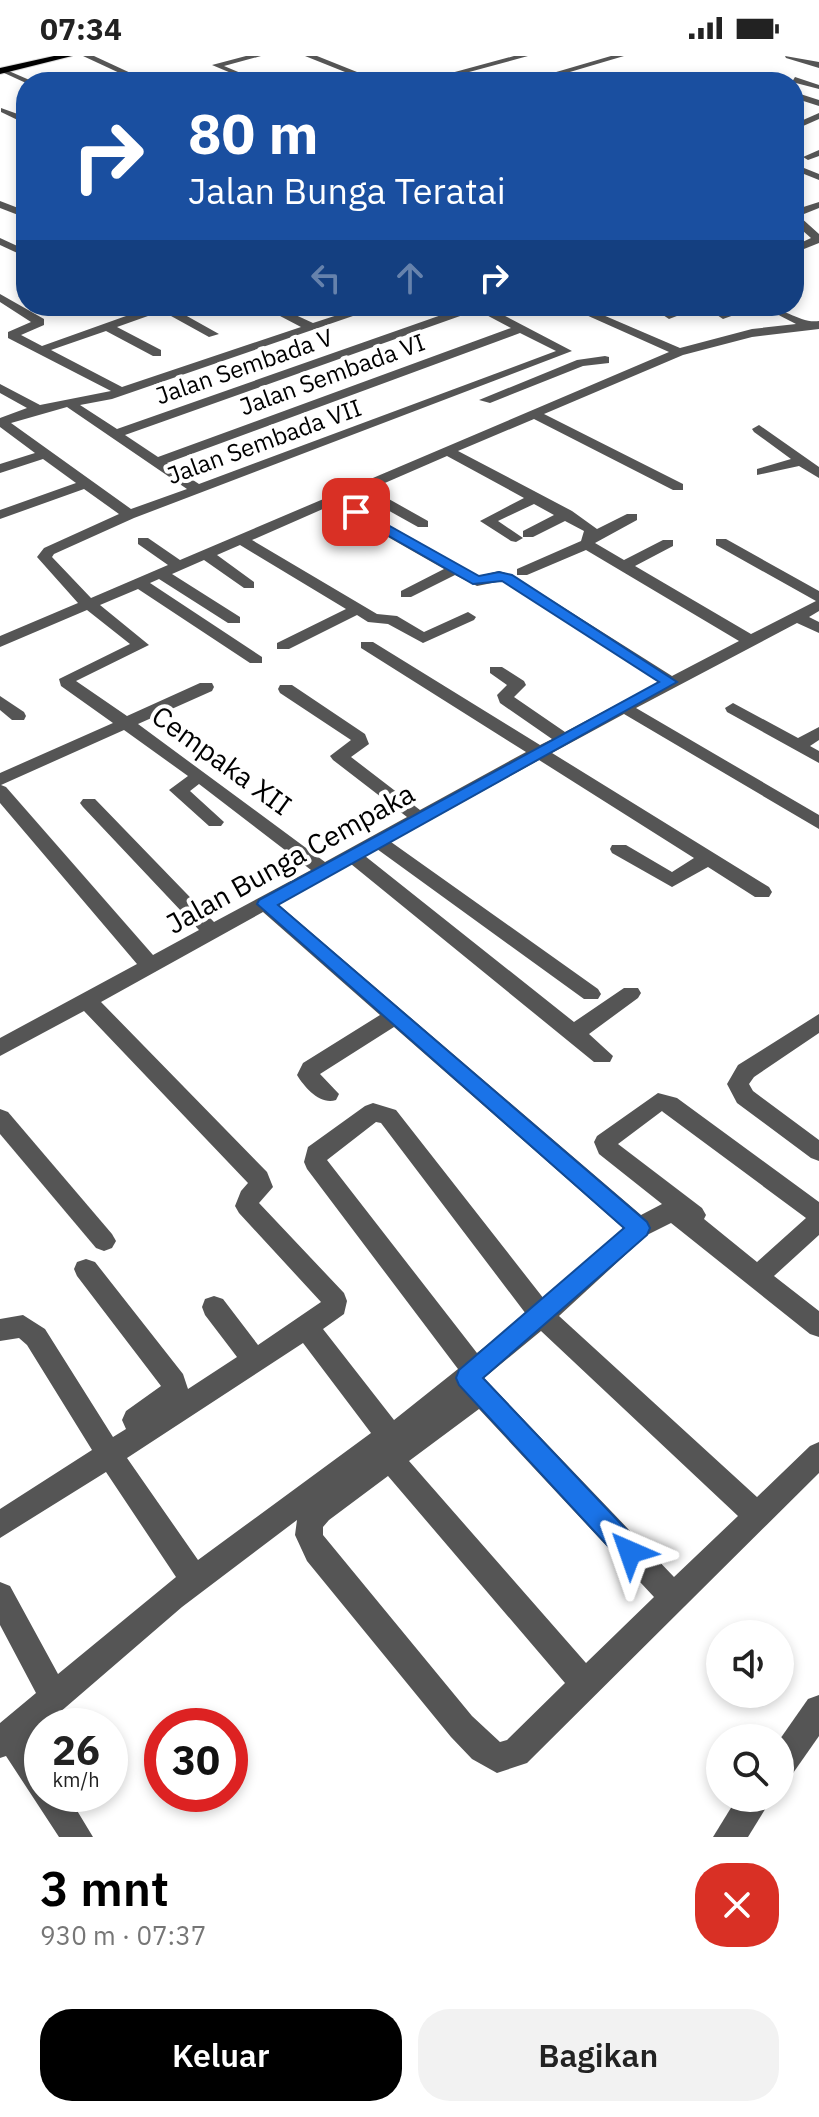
<!DOCTYPE html>
<html lang="id">
<head>
<meta charset="utf-8">
<style>
	body { margin:0; font-family:"IBM Plex Sans",sans-serif; background:#f2f2f2; color:#222; height:100vh; display:flex; flex-direction:column; font-size:30px; white-space:nowrap }
	* { box-sizing:border-box; margin:0 }
	p { font-size:26px; color:#767676 }
	.icon { flex:none; width:44px; height:44px; fill:none; stroke:currentColor; stroke-width:2; stroke-linecap:round; stroke-linejoin:round }
	.map { position:relative; height:1781px; overflow:hidden }
	.sheet { display:flex; flex-direction:column; background:#fff; flex:1 }
	.sheet>* { flex:none }
	.hud { position:absolute; left:16px; top:16px; width:788px; height:244px; border-radius:32px; box-shadow:0 4px 12px #0003; background:#1a4fa0; color:#fff; overflow:hidden }
	.fabs { position:absolute; left:706px; top:1564px; display:grid; gap:16px }
	.fabs a { display:grid; place-items:center; width:88px; height:88px; border-radius:50%; background:#fff; box-shadow:0 4px 12px #0003; font-size:40px }
	.speed { position:absolute; left:24px; top:1652px; display:flex; gap:16px; font-size:40px; font-weight:700; text-align:center }
	.speed>* { display:grid; place-content:center; width:104px; height:104px; border-radius:50%; background:#fff; box-shadow:0 4px 12px #0003; line-height:1 }
	.speed small { font-size:20px; font-weight:400 }
	.speed .limit { border:12px solid #d22; background:#fff; color:#111 }
	.pin { position:absolute; display:grid; place-items:center; width:68px; height:68px; color:#fff; margin:-34px; border-radius:16px; box-shadow:0 4px 12px #0006 }
	.me { position:absolute; width:88px; margin:-44px; rotate:317deg; stroke-linejoin:round; filter:drop-shadow(0 0 6px #0008) }
	.turn { display:flex; align-items:center; gap:28px; height:168px; padding:0 40px; font-size:36px }
	.turn .icon { width:104px; height:104px; stroke-width:2.5 }
	.turn b { display:block; font-size:56px; line-height:68px }
	.lanes { display:flex; align-items:center; height:76px; padding:0 40px; background:#0003; justify-content:center; gap:40px; direction:ltr }
	.lanes .off { opacity:.35 }
	.round { display:grid; place-items:center; flex:none; width:84px; height:84px; border-radius:32px; background:#f2f2f2 }
	.summary { display:flex; align-items:center; justify-content:space-between; height:136px; padding:0 40px }
	h1 { font-size:48px; font-weight:600; line-height:60px; color:#000 }
	.button { display:flex; gap:16px; margin-top:auto; padding:16px 40px }
	.button a { flex:1; height:92px; border-radius:32px; background:#000; color:#fff; font-size:32px; font-weight:600; line-height:92px; text-align:center }
	.button a+a { background:#f2f2f2; color:#222 }
	.status { display:flex; justify-content:space-between; align-items:center; height:56px; padding:0 40px; background:#fff; direction:ltr }
	.status svg { height:22px; fill:currentColor }
	.map>svg:first-child { display:block }
	.lines { fill:none; stroke-linecap:round; stroke-linejoin:round }
	.highway-casing { stroke:#dbdbdb; stroke-width:2 }
	.minor { fill:#555; fill-rule:evenodd }
	.highway { fill:#000; fill-rule:evenodd }
	.route { fill:#1a73e8; stroke:#114b97; stroke-width:2 }
	.labels { text-anchor:middle; dominant-baseline:central; stroke-width:8; stroke-linejoin:round; paint-order:stroke }
	.far-street-label { font-size:24px; fill:#000; stroke:#fff }
	.street-label { font-size:28px; fill:#000; stroke:#fff }
</style>
</head>
<body>
<div class="status"><b>07:34</b><svg viewBox="0 0 49 12"><path d="M0 12V9h3v3zM5 12V6h3v6zM10 12V3h3v9zM15 12V0h3v12zM26 1h20v11H26zM47 4h2v5h-2z"/></svg></div>
<div class="map">
<svg width="819" height="1781" viewBox="0 0 819 1781">
	<rect width="100%" height="100%" fill="#fff"/>
	<g class="lines">
		<defs>
			<polygon id="highway" points="54,0 72,0 0,18 0,12"/>
		</defs>
		<use href="#highway" class="highway-casing"/>
		<g class="minor">
			<polygon points="83,0 94,0 150,26 139,26"/>
			<polygon points="246,0 261,0 224,10 243,18 243,22 212,9"/>
			<polygon points="305,0 317,0 382,26 370,26"/>
			<polygon points="514,0 528,0 432,26 418,26"/>
			<polygon points="611,0 624,0 536,26 522,26"/>
			<polygon points="785,0 819,6 819,12 786,2"/>
			<polygon points="2,12 34,26 26,27 2,16"/>
			<polygon points="795,21 819,29 819,33 792,26"/>
			<polygon points="794,36 819,44 819,50 794,42"/>
			<polygon points="1,52 26,61 26,68 1,56"/>
			<polygon points="819,57 819,63 794,74 794,68"/>
			<polygon points="819,94 819,100 808,104 803,101"/>
			<polygon points="794,108 819,118 819,124 794,114"/>
			<polygon points="0,145 26,155 26,162 0,152"/>
			<polygon points="819,146 819,152 799,160 819,178 819,187 794,197 794,190 811,182 794,167 794,154"/>
			<polygon points="0,182 26,194 26,201 0,189"/>
			<path d="M0,238L44,263V269L21,279L42,290L154,250H169L219,278L209,281L162,255L117,271L161,294V300H153L106,275L51,294L122,331L301,271L261,250H276L313,267L365,250H382L112,343L80,349L117,373L467,250H486L572,295L134,462L54,498L52,501L91,542L168,509L138,488V482H148L180,504L669,296L566,250H582L680,292L752,273L796,268L761,250C782,250 800,268 819,265V273L752,281L683,299L544,358L683,428V434H673L534,363L458,395L572,455L597,473L627,458H637V464L595,487L624,504L663,484H673V490L635,510L751,578L816,545L716,489V483H726L819,535V555L809,561L819,566V577L797,567L636,652L819,759V773L624,658L552,697L769,831L772,836L769,841H755L708,811L672,831L612,797L610,793L612,789H626L672,816L694,802L539,704L391,786L598,933L601,938L598,943H584L377,793L365,800L574,966L624,932H638L641,937L638,942L589,978L613,1000L610,1006H594L351,808L278,848L641,1159L662,1148L599,1098L594,1086L597,1080L658,1037L677,1042L819,1146V1179L774,1220L819,1255V1281L810,1278L671,1167L647,1179L559,1260L757,1441L810,1390L819,1386V1417L527,1707L497,1717L472,1703L451,1681L307,1505L295,1479L297,1464L182,1551L30,1682L42,1700V1738H67L93,1781H59L6,1700L0,1702V1667L36,1637L0,1569V1526L10,1530L58,1618L176,1521L106,1416L0,1482V1453L92,1394L27,1289L19,1282L0,1285V1263L23,1259L45,1273L113,1381L126,1373L122,1364L126,1355L161,1330L77,1220L74,1213L77,1206L86,1203L95,1206L183,1318L188,1333L237,1301L205,1259L202,1251L205,1243L214,1240L223,1243L258,1289L321,1246L239,1157L235,1150L241,1135L248,1127L84,955L0,1000V982L137,908L0,747V717L113,667L61,630L59,623L130,588L87,554L0,591V580L78,547L37,501L44,492L119,458L84,433L0,463V454L76,427L43,403L0,417V408L35,397L0,371V362L27,352L0,337V328L40,349L111,335L8,282V276L31,266L0,246ZM477,254L511,272L158,401L125,379ZM520,277L556,295L199,428L167,407ZM67,351L187,433L131,453L11,367ZM447,400L524,442L480,465L511,485L516,486L523,482L498,465L534,448L554,459L523,475V481H533L565,465L584,475L581,485L517,513V519H527L586,494L739,585L672,620L512,519L499,515L479,520L344,444L359,438L418,471H428V465L371,433ZM332,449L444,513L401,535V541H411L455,519L477,530L502,525L659,626L565,676L514,641L526,629L524,625L502,611H490V617L507,629L497,639L500,647L552,683L540,689L373,586H361V592L526,696L420,754L351,701L369,688L365,678L292,629H280L278,633L280,637L351,684L330,700L333,704L407,761L325,806L138,668L212,635L214,631L212,627H200L127,660L76,625L149,589L100,549L138,533L250,607H262V601L150,527L159,523L228,567H240V561L172,518L204,504L244,532H254V526L217,499L240,489L346,553L277,587V593H289L357,559L368,566L388,568L423,587L474,564L476,561L468,556L424,576L397,560L377,558L252,484ZM124,674L188,720L169,734L209,770H221L224,766L190,735L199,728L311,814L214,866L95,743H83L80,747L83,751L199,874L153,899L6,731L1,729ZM263,856L380,959L303,1007L297,1019C305,1032 320,1049 336,1044L339,1038L320,1018L394,971L623,1172L544,1243L396,1054L373,1047L365,1050L308,1091L304,1106L307,1113L458,1313L394,1364L323,1273L344,1258L347,1245L344,1237L259,1147L273,1131L267,1116L101,946ZM662,1055L663,1056L806,1162L757,1206L704,1163L706,1159L702,1152L618,1088ZM376,1066L381,1067L526,1258L477,1297L327,1104ZM541,1275L738,1460L674,1521L484,1322ZM303,1287L371,1377L198,1504L127,1402ZM479,1353L654,1541L586,1607L409,1405ZM388,1420L565,1627L507,1684L500,1686L472,1660L323,1479V1471L329,1464Z"/>
			<polygon points="685,250 703,250 669,263 663,259"/>
			<polygon points="741,250 759,250 723,263 717,259"/>
			<polygon points="605,300 609,301 609,307 583,310 490,347 479,344 577,304"/>
			<polygon points="759,369 819,411 819,422 799,410 757,419 757,413 791,403 754,376 752,373"/>
			<polygon points="0,640 24,656 26,660 24,664 12,664 0,654"/>
			<polygon points="733,647 798,682 819,671 819,684 810,690 819,695 819,707 727,656 725,652"/>
			<polygon points="819,958 819,977 754,1021 749,1028 753,1035 819,1084 819,1105 811,1102 737,1047 727,1028 738,1009"/>
			<polygon points="0,1053 8,1056 112,1178 116,1185 112,1192 104,1195 96,1192 0,1078"/>
			<polygon points="819,1639 819,1680 791,1720 780,1724 780,1683 808,1643"/>
			<polygon points="737,1742 772,1742 748,1781 713,1781"/>
		</g>
		<use href="#highway" class="highway"/>
	</g>
	<polygon class="route" points="352,454 361,454 479,520 499,516 512,519 677,626 278,849 647,1166 650,1172 647,1179 483,1322 639,1487 643,1496 639,1504 630,1508 621,1504 459,1329 456,1322 459,1314 624,1172 257,848 259,844 659,626 502,525 473,528 352,459"/>
	<g class="labels">
		<g class="far-street-label">
			<text transform="translate(244 310) rotate(-19)">Jalan Sembada V</text>
			<text transform="translate(332 318) rotate(-20)">Jalan Sembada VI</text>
			<text transform="translate(264 385) rotate(-20)">Jalan Sembada VII</text>
		</g>
		<g class="street-label">
			<text transform="translate(222 704) rotate(36)">Cempaka XII</text>
			<text transform="translate(290 802) rotate(-29)">Jalan Bunga Cempaka</text>
		</g>
	</g>
</svg>
<div class="fabs">
<a><svg class="icon" aria-label="sound" viewBox="0 0 24 24"><path d="M4 9h4l5-4v14l-5-4H4zM17 9q2 3 0 6"/></svg></a>
<a><svg class="icon" aria-label="search" viewBox="0 0 24 24"><circle cx="10" cy="10" r="6"/><path d="M15 15l6 6"/></svg></a>
</div>
<div class="speed"><div>26<small>km/h</small></div><div class="limit">30</div></div>
<div class="pin" style="left:356px;top:456px;background:#d93025"><svg class="icon" aria-label="arrive" viewBox="0 0 24 24"><path d="M6 21V4h12l-3 4 3 4H6"/></svg></div>
<svg class="me" style="left:630px;top:1496px" viewBox="-20 -20 40 40"><path d="M0-17L14 15 0 8-14 15z" fill="#1a73e8" stroke="#fff" stroke-width="4"/></svg>
<div class="hud">
<div class="turn"><svg class="icon" aria-label="right" viewBox="0 0 24 24"><path d="M7 20v-9h11M14 6l5 5-5 5"/></svg><div><b>80 m</b>Jalan Bunga Teratai</div></div>
<div class="lanes"><svg class="icon off" aria-label="left" viewBox="0 0 24 24"><path d="M17 20v-9H6M10 6l-5 5 5 5"/></svg><svg class="icon off" aria-label="ahead" viewBox="0 0 24 24"><path d="M12 20V5M6 11l6-6 6 6"/></svg><svg class="icon" aria-label="right" viewBox="0 0 24 24"><path d="M7 20v-9h11M14 6l5 5-5 5"/></svg></div>
</div>
</div>
<section class="sheet">
<div class="summary"><div><h1>3 mnt</h1><p>930 m · 07:37</p></div><a class="round" style="background:#d93025;color:#fff"><svg class="icon" aria-label="close" viewBox="0 0 24 24"><path d="M6 6l12 12M18 6L6 18"/></svg></a></div>
<div class="button"><a>Keluar</a><a>Bagikan</a></div>
</section>
</body>
</html>
